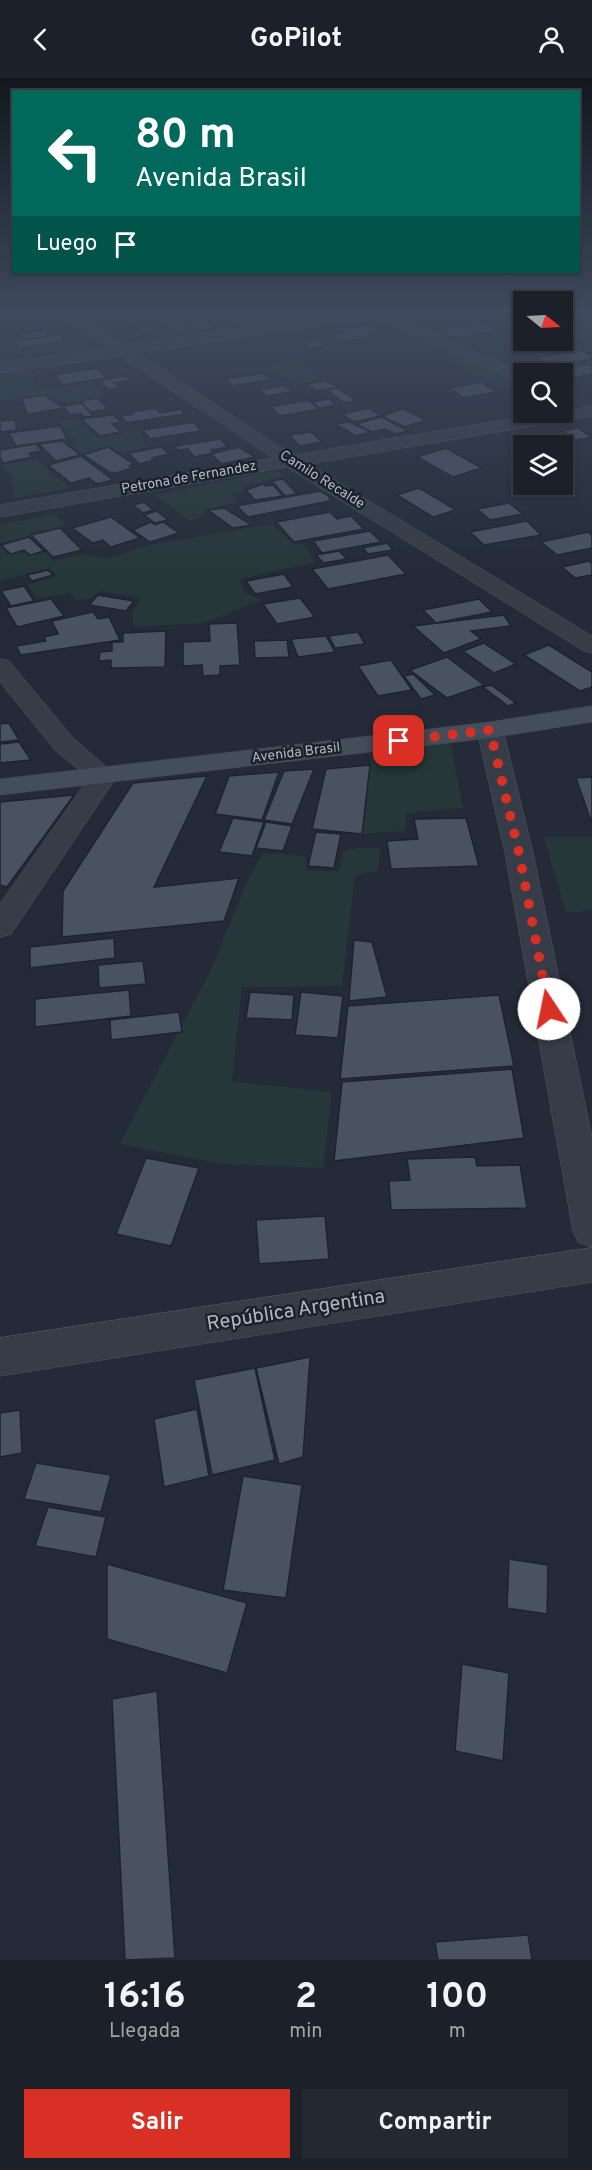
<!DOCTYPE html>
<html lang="es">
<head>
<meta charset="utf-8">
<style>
	body { margin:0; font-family:Overpass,sans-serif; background:#242831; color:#f1f3f6; height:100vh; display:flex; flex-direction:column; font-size:22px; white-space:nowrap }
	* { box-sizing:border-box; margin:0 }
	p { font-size:20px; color:#a0a3a8 }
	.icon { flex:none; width:33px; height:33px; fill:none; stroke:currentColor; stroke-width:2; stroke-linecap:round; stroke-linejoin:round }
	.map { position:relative; height:1882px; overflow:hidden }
	.side { display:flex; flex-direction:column; background:#1b2029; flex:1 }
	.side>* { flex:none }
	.hud { position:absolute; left:12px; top:12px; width:568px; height:183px; border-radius:0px; box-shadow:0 3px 9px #0003,0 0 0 2px #393e46; background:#00695c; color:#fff; overflow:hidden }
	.needle { width:39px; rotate:108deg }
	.tools { position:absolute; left:513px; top:213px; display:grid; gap:12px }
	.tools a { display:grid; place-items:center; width:60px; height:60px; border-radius:0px; background:#1b2029; box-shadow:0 3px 9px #0003,0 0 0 2px #393e46; font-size:30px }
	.pin { position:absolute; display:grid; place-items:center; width:51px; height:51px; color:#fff; margin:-26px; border-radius:12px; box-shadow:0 3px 9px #0006 }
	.me { position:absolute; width:66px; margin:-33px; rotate:349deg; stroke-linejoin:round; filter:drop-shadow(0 0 4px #0008) }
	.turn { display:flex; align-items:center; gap:21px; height:126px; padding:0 24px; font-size:27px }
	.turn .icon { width:78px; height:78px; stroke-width:2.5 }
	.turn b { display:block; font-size:42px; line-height:51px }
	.then { display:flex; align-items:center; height:57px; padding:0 24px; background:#0003; gap:12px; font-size:22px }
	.eta { display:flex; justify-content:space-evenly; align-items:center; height:102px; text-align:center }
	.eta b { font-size:36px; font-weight:700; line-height:42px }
	.action { display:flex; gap:12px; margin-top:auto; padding:12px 24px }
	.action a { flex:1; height:69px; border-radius:0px; background:#d93025; color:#fff; font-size:24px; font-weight:700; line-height:69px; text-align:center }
	.action a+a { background:#242831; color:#f1f3f6 }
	header { display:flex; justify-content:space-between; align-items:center; height:78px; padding:0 24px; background:#1b2029; font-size:27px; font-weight:700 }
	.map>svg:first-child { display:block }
	.green { fill:#263739 }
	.building { fill:#4a5161; stroke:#1e242f; stroke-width:1.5 }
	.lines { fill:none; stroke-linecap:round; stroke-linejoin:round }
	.street-casing { stroke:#525763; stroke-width:1 }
	.secondary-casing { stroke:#404651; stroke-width:1 }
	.street { fill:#373d48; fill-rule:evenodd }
	.secondary { fill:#454c5a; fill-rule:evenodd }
	.route { stroke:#d93025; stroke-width:10; stroke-dasharray:0 18 }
	.labels { text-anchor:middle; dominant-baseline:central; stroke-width:5; stroke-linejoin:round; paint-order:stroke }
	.far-street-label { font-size:14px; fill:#b2b7c4; stroke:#1c222c }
	.near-street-label { font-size:20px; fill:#b2b7c4; stroke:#1c222c }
</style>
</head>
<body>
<header><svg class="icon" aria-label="back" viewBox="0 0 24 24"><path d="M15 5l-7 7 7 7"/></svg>GoPilot<svg class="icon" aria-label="person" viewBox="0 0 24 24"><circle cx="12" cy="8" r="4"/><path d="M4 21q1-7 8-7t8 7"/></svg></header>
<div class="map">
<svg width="592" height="1882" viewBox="0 0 592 1882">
	<rect width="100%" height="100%" fill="#242a37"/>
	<g class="green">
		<path d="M194,231H240L243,238L267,241L268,243C258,249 244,251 233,247L231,242C220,236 206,237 194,231Z"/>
		<polygon points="563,231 575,234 592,231 592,258 563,261 565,245 580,247 583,245 580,243 563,240"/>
		<path d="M180,233L186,235L183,244L192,254L188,257C172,256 169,260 155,261L153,258L154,256L169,252L171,249L160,242V237Z"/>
		<polygon points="463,278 522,306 523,315 504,309 490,301 473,300 470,297 471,293 453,287 452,281"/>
		<path d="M286,282L301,284L317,300C303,313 283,297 268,294C259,292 249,294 239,293L238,290C254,287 274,291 286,282Z"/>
		<polygon points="33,293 34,313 93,305 103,317 66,325 46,316 0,323 0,296"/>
		<polygon points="79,340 78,342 98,360 139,351 147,369 122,375 109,368 83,375 71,366 78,360 70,360 59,343"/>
		<polygon points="36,381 69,410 14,420 11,396 1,387"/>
		<polygon points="278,392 285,398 243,409 244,414 232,416 238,424 204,432 205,437 190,443 155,417"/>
		<polygon points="54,436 67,447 0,466 0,447"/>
		<polygon points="271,446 295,467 304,466 315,484 241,501 243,513 261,522 204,545 134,549 132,535 141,520 100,513 91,520 76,522 70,515 38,520 27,507 57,498 49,490 0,503 0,468 8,477 24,474 28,478 45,474 53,483 78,477 112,480 143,468"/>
		<polygon points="450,663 463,730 406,735 405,753 362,756 372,673"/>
		<polygon points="544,759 592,759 592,832 566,835"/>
		<polygon points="358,770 380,770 378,793 355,797 342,908 242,909 232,1003 332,1014 323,1090 223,1086 120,1066 212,889 246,806 263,775 306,778 306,793 339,793 343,773"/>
	</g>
	<g class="building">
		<polygon points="306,231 342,231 343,232 309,239 298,233"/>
		<polygon points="148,235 154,241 128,245 122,239"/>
		<polygon points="17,236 25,241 3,245 0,244 0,239"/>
		<polygon points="206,240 216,250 196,253 186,242"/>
		<polygon points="483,244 499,253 452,260 438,251"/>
		<polygon points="159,246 165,251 142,255 136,249"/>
		<polygon points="368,247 379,255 369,257 372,259 342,264 332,257 346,254 341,251"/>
		<polygon points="44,252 49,258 24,262 19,256"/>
		<polygon points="60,257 64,264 19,270 15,263"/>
		<polygon points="316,261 326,267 311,270 302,264"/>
		<polygon points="535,264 553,275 535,278 517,267"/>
		<polygon points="581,272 592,278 592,281 551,288 536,279"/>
		<polygon points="588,286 592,288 592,296 566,302 562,300 562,296 551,294"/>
		<polygon points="97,290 106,300 62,307 54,297"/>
		<polygon points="262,295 270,302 233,308 226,301"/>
		<polygon points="125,298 130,302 114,305 120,310 110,312 99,303"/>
		<polygon points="325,303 338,309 317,313 306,306"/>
		<polygon points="481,304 496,314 464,320 450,310"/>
		<polygon points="284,307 292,314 267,318 259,312"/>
		<polygon points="338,310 356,323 344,325 327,312"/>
		<polygon points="44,317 64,330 28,336 21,321"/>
		<polygon points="98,320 108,331 90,334 81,323"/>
		<polygon points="329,321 336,327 319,330 312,324"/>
		<polygon points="308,322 319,331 281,338 270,329"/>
		<polygon points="82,325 93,338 84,339 80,335 70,337 63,328"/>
		<polygon points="156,330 160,335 181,331 185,336 126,345 121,338 133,336 131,334"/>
		<polygon points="369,330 381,338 354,344 342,336"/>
		<polygon points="403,331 426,342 405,349 382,338"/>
		<polygon points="113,337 121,344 112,346 121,354 100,358 81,341"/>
		<polygon points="382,339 408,353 395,356 385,351 372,354 356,346"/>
		<polygon points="15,342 17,352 0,354 0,343"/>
		<polygon points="194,344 201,353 150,361 143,352"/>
		<polygon points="350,344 370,354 356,358 335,346"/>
		<polygon points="60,348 67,361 16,368 9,355"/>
		<polygon points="578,350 592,359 576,362 562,353"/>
		<polygon points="311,354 322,364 300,368 289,357"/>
		<polygon points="220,361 228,369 211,372 214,375 194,379 188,371 178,372 175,368"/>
		<polygon points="62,363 80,377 56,383 39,366"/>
		<polygon points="36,366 42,373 29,375 32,379 4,385 0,380 0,372"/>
		<polygon points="108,369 134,386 129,388 132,390 116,395 109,394 83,377"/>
		<polygon points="161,369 169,376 152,380 155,382 139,386 129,375"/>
		<polygon points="239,369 255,379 222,386 211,376"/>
		<polygon points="446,370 482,390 453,399 417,379"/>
		<polygon points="81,378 113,402 97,406 89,400 71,405 48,387"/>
		<polygon points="283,401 297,416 285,418 272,403"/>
		<polygon points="263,406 265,408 273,407 283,418 255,422 246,412"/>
		<polygon points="419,410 456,432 433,439 397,417"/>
		<polygon points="320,413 329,418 330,423 248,439 237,428"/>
		<polygon points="144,424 153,432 143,435 133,427"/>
		<polygon points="509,425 523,436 490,442 477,431"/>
		<polygon points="224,430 252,447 233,450 208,432"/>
		<polygon points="157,433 168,442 155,445 144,437"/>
		<polygon points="330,434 337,441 351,438 364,451 294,464 276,444"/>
		<polygon points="111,439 140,460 111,469 103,462 93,465 72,450"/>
		<polygon points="527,443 541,457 484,467 470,454"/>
		<polygon points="151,444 155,447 163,444 179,455 150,464 133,452"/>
		<polygon points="60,450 82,472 53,479 31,457"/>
		<polygon points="370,453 381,464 322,475 313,463"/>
		<polygon points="588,454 592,458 592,470 557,477 541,464"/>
		<polygon points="29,459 44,473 30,477 24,472 11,476 1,467"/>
		<polygon points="387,465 393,472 368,476 363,470"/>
		<polygon points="339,473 347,481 324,485 316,477"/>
		<polygon points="388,477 406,496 328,511 312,491"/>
		<polygon points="589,483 592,486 592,497 575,500 562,489"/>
		<polygon points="48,492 53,497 32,503 27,497"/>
		<polygon points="284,496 293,509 255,516 246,503"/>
		<polygon points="24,508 34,523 11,528 1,513"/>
		<polygon points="98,517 134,523 126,533 89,527"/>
		<polygon points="300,520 315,539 277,546 263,526"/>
		<polygon points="51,521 64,538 17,549 6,530"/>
		<polygon points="479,521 492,534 436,545 423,532"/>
		<polygon points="93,534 98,541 109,539 120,562 21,577 16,568 46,563 44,559 58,556 52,543"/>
		<polygon points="504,537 511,548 471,553 481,561 444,575 413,548"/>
		<polygon points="237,545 240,587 220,588 220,597 203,598 202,587 183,588 183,564 210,563 209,546"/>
		<polygon points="166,553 165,589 111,590 111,582 99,583 100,574 112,573 112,564 123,564 123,555"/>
		<polygon points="358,554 365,566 335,570 329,558"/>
		<polygon points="326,558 335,574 298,579 291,561"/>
		<polygon points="287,562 289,579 255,580 254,563"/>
		<polygon points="484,565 516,586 494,595 463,573"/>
		<polygon points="549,567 592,594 592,609 580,613 524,577"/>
		<polygon points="447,579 484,607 447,620 410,592"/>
		<polygon points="391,582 412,612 378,618 358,588"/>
		<polygon points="413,596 435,617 421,621 404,598"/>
		<polygon points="491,607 516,625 508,628 483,609"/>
		<polygon points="9,645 19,662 0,664 0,646"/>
		<polygon points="19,664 31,682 0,685 0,666"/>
		<polygon points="370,687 362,756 312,751 326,691"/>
		<polygon points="314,691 292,746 264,742 284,693"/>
		<polygon points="279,694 262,742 215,736 229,698"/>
		<polygon points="207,698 154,809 239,800 224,843 62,859 63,813 133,705"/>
		<polygon points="592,699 592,743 591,743 576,700"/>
		<polygon points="74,717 7,809 0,807 0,724"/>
		<polygon points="233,740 264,744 252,778 219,774"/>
		<polygon points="466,740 479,788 391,791 387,763 418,761 414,741"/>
		<polygon points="266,744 292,748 283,773 256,770"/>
		<polygon points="316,754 341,756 334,790 308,788"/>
		<polygon points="114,860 115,880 30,890 30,869"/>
		<polygon points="354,862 372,864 387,919 349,923"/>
		<polygon points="143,883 146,906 99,910 98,887"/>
		<polygon points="129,912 131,938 35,949 35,921"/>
		<polygon points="250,914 294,917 292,942 246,940"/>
		<polygon points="301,914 343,918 338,960 295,957"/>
		<polygon points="499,917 514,988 340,1001 348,928"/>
		<polygon points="179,934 182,954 111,962 110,942"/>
		<polygon points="512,991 524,1060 334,1083 342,1004"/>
		<polygon points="475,1079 477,1088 520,1087 527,1130 391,1132 389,1103 410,1102 407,1081"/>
		<polygon points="146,1080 199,1090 171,1168 116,1156"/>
		<polygon points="325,1138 329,1181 259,1186 256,1142"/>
		<polygon points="310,1279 303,1379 279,1386 256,1290"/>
		<polygon points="255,1290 275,1382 212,1397 194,1302"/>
		<polygon points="197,1331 209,1398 164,1409 154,1341"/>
		<polygon points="20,1332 22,1375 0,1379 0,1335"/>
		<polygon points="36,1385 111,1397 101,1434 24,1421"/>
		<polygon points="243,1398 302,1407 286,1520 223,1512"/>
		<polygon points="48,1429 106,1439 96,1479 35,1468"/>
		<polygon points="509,1481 548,1487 547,1536 507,1530"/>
		<polygon points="107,1486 247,1525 227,1595 107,1561"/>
		<polygon points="462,1586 509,1595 503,1683 455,1673"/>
		<polygon points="157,1613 175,1880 125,1882 112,1621"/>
		<polygon points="528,1857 532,1882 438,1882 435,1864"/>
	</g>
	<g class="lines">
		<defs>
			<g id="street">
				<polygon points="47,231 65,231 125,267 370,231 415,231 413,234 393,238 528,296 524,296 524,305 518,304 374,240 137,275 293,377 551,334 562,334 562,333 592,328 592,338 308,386 592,558 592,575 584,573 287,389 0,439 0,427 273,380 120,278 0,295 0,285 107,270"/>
				<polygon points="0,581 9,583 73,660 117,698 11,856 0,859 0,826 89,700 55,672 0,604"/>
				<polygon points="490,644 499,647 503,652 533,775 592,1060 592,1169 578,1164 573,1153 505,775 477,652 481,647"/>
				<polygon points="592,1170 592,1204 0,1298 0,1260"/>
			</g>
			<polygon id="secondary" points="592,628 592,644 490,660 0,717 0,701 490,644"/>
		</defs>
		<use href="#street" class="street-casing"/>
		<use href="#secondary" class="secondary-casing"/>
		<use href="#street" class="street"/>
		<use href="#secondary" class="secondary"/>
	</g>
	<linearGradient id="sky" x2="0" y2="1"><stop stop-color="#14171e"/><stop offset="0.47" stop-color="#3f4a5e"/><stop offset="1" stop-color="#3f4a5e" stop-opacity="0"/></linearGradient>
	<rect width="592" height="495" fill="url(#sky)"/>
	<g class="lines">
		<polyline class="route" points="399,663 490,652 519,775 549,931"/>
	</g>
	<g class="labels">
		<g class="far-street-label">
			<text transform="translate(189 400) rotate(-10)">Petrona de Fernandez</text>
			<text transform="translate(322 402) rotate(32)">Camilo Recalde</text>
			<text transform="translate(296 675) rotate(-7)">Avenida Brasil</text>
		</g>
		<g class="near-street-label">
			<text transform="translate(296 1233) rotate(-9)">República Argentina</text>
		</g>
	</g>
</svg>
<div class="tools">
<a><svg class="needle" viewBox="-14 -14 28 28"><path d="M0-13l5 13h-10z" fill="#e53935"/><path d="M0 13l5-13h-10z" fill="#a0a3a8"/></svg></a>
<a><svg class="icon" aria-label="search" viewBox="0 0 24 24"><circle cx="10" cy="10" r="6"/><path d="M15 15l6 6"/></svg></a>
<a><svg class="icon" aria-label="layers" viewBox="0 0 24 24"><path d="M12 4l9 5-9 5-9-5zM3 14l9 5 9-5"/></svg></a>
</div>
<div class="pin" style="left:399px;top:663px;background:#d93025"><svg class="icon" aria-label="arrive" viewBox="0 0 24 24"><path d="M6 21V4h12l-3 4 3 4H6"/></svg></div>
<svg class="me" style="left:549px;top:931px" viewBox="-20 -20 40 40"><circle r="19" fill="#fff"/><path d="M0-13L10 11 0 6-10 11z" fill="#d93025"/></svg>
<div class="hud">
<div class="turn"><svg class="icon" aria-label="left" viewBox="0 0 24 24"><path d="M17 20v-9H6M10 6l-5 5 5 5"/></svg><div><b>80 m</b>Avenida Brasil</div></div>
<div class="then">Luego<svg class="icon" aria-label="arrive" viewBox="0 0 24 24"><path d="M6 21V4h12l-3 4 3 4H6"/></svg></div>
</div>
</div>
<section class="side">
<div class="eta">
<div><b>16:16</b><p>Llegada</p></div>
<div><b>2</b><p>min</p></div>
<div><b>100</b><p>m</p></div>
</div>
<div class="action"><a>Salir</a><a>Compartir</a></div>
</section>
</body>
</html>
